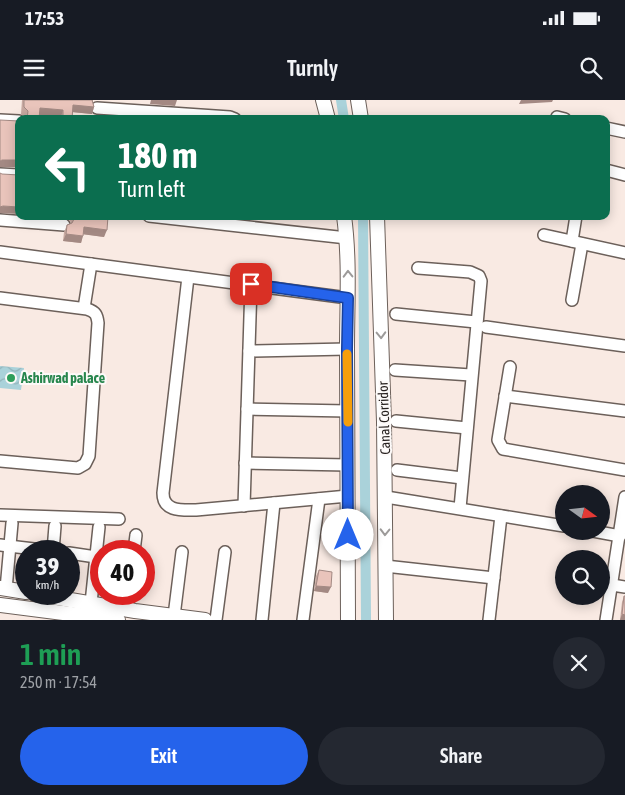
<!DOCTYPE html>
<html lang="en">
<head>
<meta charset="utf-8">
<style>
	body { margin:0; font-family:"Asap Condensed",sans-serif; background:#242831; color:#f1f3f6; height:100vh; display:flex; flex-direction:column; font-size:19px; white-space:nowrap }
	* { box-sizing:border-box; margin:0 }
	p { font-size:16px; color:#9ea1a6 }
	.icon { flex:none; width:28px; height:28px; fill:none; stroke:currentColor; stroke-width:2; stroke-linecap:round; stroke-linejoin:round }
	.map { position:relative; height:520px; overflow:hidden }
	.sheet { display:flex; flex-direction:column; background:#171b24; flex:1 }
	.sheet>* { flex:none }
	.guide { position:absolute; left:15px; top:15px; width:595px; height:105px; border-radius:10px; box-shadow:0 2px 12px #0003; background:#0b6e4f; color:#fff; overflow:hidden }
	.needle { width:32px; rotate:105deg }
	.buttons { position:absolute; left:555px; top:385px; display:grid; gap:10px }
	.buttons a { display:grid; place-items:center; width:55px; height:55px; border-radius:50%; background:#171b24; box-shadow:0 2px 12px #0003; font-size:25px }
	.speed { position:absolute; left:15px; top:440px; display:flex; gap:10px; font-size:25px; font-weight:700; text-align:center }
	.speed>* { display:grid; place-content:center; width:65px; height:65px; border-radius:50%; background:#171b24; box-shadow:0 2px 12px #0003; line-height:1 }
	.speed small { font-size:12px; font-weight:400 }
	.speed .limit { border:8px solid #d22; background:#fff; color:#111 }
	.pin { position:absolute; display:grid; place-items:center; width:42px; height:42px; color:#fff; margin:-21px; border-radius:10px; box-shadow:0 2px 8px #0006 }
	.me { position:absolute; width:55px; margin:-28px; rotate:0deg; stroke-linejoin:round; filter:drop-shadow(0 0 4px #0008) }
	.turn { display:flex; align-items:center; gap:18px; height:105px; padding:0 20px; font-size:22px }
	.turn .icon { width:65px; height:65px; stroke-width:2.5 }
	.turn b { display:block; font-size:35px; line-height:42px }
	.round { display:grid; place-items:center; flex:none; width:52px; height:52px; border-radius:26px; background:#242831 }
	.overview { display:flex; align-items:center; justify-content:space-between; height:85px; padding:0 20px }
	h1 { font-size:30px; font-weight:600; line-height:38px; color:#1e9e55 }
	.primary-button { display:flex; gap:10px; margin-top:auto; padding:10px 20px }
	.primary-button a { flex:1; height:58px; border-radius:30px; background:#2563eb; color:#fff; font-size:20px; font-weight:600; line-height:58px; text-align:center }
	.primary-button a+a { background:#242831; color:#f1f3f6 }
	.status { display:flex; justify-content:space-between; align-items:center; height:35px; padding:0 25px; background:#171b24; direction:ltr }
	.status svg { height:14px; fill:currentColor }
	header { display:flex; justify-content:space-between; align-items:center; height:65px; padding:0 20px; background:#171b24; font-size:22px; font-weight:600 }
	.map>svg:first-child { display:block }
	.water { fill:url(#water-waves) }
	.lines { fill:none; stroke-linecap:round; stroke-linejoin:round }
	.canal { stroke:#aad2da; stroke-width:10 }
	.minor-casing { stroke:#6c605a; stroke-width:14 }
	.tertiary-casing { stroke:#6c605a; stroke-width:16 }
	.minor { stroke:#fff; stroke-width:11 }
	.tertiary { stroke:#fff; stroke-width:14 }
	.wall { fill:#c8a9a1 }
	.shaded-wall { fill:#a38983 }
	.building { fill:#e9c4bb; stroke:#a38983 }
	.oneway { stroke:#9d9b9a }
	.route-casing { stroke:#184099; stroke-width:12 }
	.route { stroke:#2563eb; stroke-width:9 }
	.slow { stroke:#f59e0b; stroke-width:9 }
	.leisure-dot { fill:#2e9e5b; stroke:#fdfaf9; stroke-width:2 }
	.labels { text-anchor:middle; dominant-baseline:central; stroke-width:4; stroke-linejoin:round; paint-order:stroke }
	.leisure-label { font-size:14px; font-weight:bold; fill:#27864d; stroke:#fdfaf9; text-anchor:start }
	.street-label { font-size:14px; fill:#26201e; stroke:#fdfaf9 }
</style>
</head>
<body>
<div class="status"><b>17:53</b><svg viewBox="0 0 49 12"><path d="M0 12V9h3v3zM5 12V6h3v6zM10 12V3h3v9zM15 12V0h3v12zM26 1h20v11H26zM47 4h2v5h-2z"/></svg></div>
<header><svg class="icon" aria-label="menu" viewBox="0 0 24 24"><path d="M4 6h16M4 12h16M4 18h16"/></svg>Turnly<svg class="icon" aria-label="search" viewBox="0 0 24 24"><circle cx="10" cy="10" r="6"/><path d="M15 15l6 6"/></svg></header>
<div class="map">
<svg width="625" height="520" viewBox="0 0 625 520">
	<defs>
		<pattern id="water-waves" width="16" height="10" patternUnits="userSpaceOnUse" patternTransform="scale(1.25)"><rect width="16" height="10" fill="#aad2da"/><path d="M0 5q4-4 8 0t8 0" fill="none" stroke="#92b4bb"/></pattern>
	</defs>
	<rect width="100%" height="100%" fill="#f9eae3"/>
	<polygon class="water" points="0,266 24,268 21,290 0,288"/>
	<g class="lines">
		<g class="canal">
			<polyline points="341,0 344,19"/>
			<polyline points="363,116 366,520"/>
		</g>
		<defs>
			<g id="minor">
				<polyline points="97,8 230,17 235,19"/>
				<polyline points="557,17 565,19"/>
				<polyline points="0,20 19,21"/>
				<polyline points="606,28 625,32"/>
				<polyline points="606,70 625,75"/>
				<polyline points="0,74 19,75"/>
				<polyline points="149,116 347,138"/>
				<polyline points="0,120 64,125"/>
				<polyline points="544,135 625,153"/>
				<polyline points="572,141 576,116"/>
				<polyline points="0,152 348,198"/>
				<polyline points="418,168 470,172 479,176 481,181 460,408"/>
				<path d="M188,177L163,393C163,412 182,410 196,410L348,396"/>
				<path d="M0,198L87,209C96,212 97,215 98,223L89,356L85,364L78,368L0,361"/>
				<polyline points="572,200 582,144"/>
				<polyline points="84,208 91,164"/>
				<polyline points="396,214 476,222"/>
				<polyline points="486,227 625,246"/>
				<polyline points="249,251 347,249"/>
				<polyline points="510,267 498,340 503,349 625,370"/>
				<polyline points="395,270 471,275"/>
				<polyline points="505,296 625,311"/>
				<polyline points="247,309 348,311"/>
				<polyline points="396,321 467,328"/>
				<polyline points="245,363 348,365"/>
				<polyline points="397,370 462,378"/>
				<polyline points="386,397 564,426"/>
				<polyline points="244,406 251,185"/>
				<polyline points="0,415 119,419"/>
				<polyline points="593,431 620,436"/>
				<polyline points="0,445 51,451"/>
				<polyline points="53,451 55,426"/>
				<polyline points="134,451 136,435"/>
				<polyline points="69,453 96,457"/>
				<polyline points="385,466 494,478"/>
				<polyline points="612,485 625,487"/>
				<polyline points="6,489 12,423"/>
				<polyline points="91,503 99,427"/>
				<polyline points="127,510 129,494"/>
				<polyline points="174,516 182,452"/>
				<polyline points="216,520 225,452"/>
				<polyline points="262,520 274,403"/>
				<polyline points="303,520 319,399"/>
				<polyline points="489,520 501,416"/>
				<polyline points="606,520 625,397"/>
			</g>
			<g id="tertiary">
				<polyline points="323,0 328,19"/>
				<polyline points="358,0 361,19"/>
				<path d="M344,116C350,160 347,205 347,249C347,340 348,430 348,520"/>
				<polyline points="377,116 384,322 386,520"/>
				<polyline points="0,488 26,492"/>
				<polyline points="35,494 135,511 205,520"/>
				<polyline points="0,505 118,520"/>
			</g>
		</defs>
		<use href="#minor" class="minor-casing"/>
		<use href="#tertiary" class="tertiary-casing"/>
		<use href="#minor" class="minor"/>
		<use href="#tertiary" class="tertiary"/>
	</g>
	<g class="wall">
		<polygon points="22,0 93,0 93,2 94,7 92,14 73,12 72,19 61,19 61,17 40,16 39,19 26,19 21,14"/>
		<polygon points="48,116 108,116 104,137 83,134 81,143 63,141 64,132 67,125 71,123 70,121 65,118"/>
		<polygon points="319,470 328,493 314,491 316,476"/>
		<polygon points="624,496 625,520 620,520 622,502"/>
	</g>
	<g class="shaded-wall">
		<polygon points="93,0 93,2 94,7 92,14 71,12 73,5"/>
		<polygon points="151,0 177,0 175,6 150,4"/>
		<polygon points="521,0 553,0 552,2 519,4"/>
		<polygon points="40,8 63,10 61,17 38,15"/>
		<polygon points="19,58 19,65 16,65 16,67 0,67 0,61 2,60"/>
		<polygon points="3,106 19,107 19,114 0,113 0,107"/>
		<polygon points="48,116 66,116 65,118"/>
		<polygon points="84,127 107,130 104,137 81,134"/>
		<polygon points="66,134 83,136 81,143 63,141"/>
		<polygon points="316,486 331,487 328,493 314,491"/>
		<polygon points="622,514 625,515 625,520 620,520"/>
	</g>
	<g class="building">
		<polygon points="24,0 92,0 94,7 73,5 72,19 63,19 63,10 40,8 39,19 27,19 28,11 24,7"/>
		<polygon points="0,20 19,21 18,60 2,60 0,61"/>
		<polygon points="0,73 2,74 19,75 19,107 3,106 0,107"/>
		<polygon points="73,116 108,116 107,130 84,127 83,136 66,134 67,125 72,123 74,119"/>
		<polygon points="319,470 332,472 331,487 316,486"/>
		<polygon points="624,496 625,496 625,515 622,514"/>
	</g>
	<defs><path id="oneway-chevron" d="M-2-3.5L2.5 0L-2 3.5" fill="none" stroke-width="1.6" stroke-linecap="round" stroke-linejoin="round" transform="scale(1.25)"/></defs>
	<g class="oneway">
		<use href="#oneway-chevron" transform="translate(348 174) rotate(-91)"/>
		<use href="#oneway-chevron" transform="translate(381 235) rotate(88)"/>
		<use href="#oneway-chevron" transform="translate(385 432) rotate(91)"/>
	</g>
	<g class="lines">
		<defs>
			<polyline id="route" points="251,184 348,198 347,249 348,435"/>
		</defs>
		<use href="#route" class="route-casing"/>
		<use href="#route" class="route"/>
		<polyline class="slow" points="347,254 348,322"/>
	</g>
	<circle class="leisure-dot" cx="11" cy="278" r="5"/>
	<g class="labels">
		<g class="leisure-label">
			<text x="21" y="278">Ashirwad palace</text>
		</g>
		<g class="street-label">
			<text transform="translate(384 318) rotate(-92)">Canal Corridor</text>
		</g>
	</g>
</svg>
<div class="buttons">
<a><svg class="needle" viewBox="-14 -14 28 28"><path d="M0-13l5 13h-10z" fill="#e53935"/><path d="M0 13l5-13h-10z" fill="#9ea1a6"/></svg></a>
<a><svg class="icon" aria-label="search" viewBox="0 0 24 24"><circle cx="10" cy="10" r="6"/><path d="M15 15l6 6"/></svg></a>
</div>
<div class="speed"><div>39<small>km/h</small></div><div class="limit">40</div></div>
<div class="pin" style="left:251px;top:184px;background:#d93025"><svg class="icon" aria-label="arrive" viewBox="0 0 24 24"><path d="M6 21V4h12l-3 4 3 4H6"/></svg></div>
<svg class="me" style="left:348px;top:435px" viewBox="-20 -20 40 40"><circle r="19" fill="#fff"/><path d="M0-13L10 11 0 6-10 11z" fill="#2563eb"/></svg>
<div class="guide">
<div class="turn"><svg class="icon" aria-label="left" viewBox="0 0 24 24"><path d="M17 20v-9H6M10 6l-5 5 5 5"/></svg><div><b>180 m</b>Turn left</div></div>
</div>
</div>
<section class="sheet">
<div class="overview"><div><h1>1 min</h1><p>250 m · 17:54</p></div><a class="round"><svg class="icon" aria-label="close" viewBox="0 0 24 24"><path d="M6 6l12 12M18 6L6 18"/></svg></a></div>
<div class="primary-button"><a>Exit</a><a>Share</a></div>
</section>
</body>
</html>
